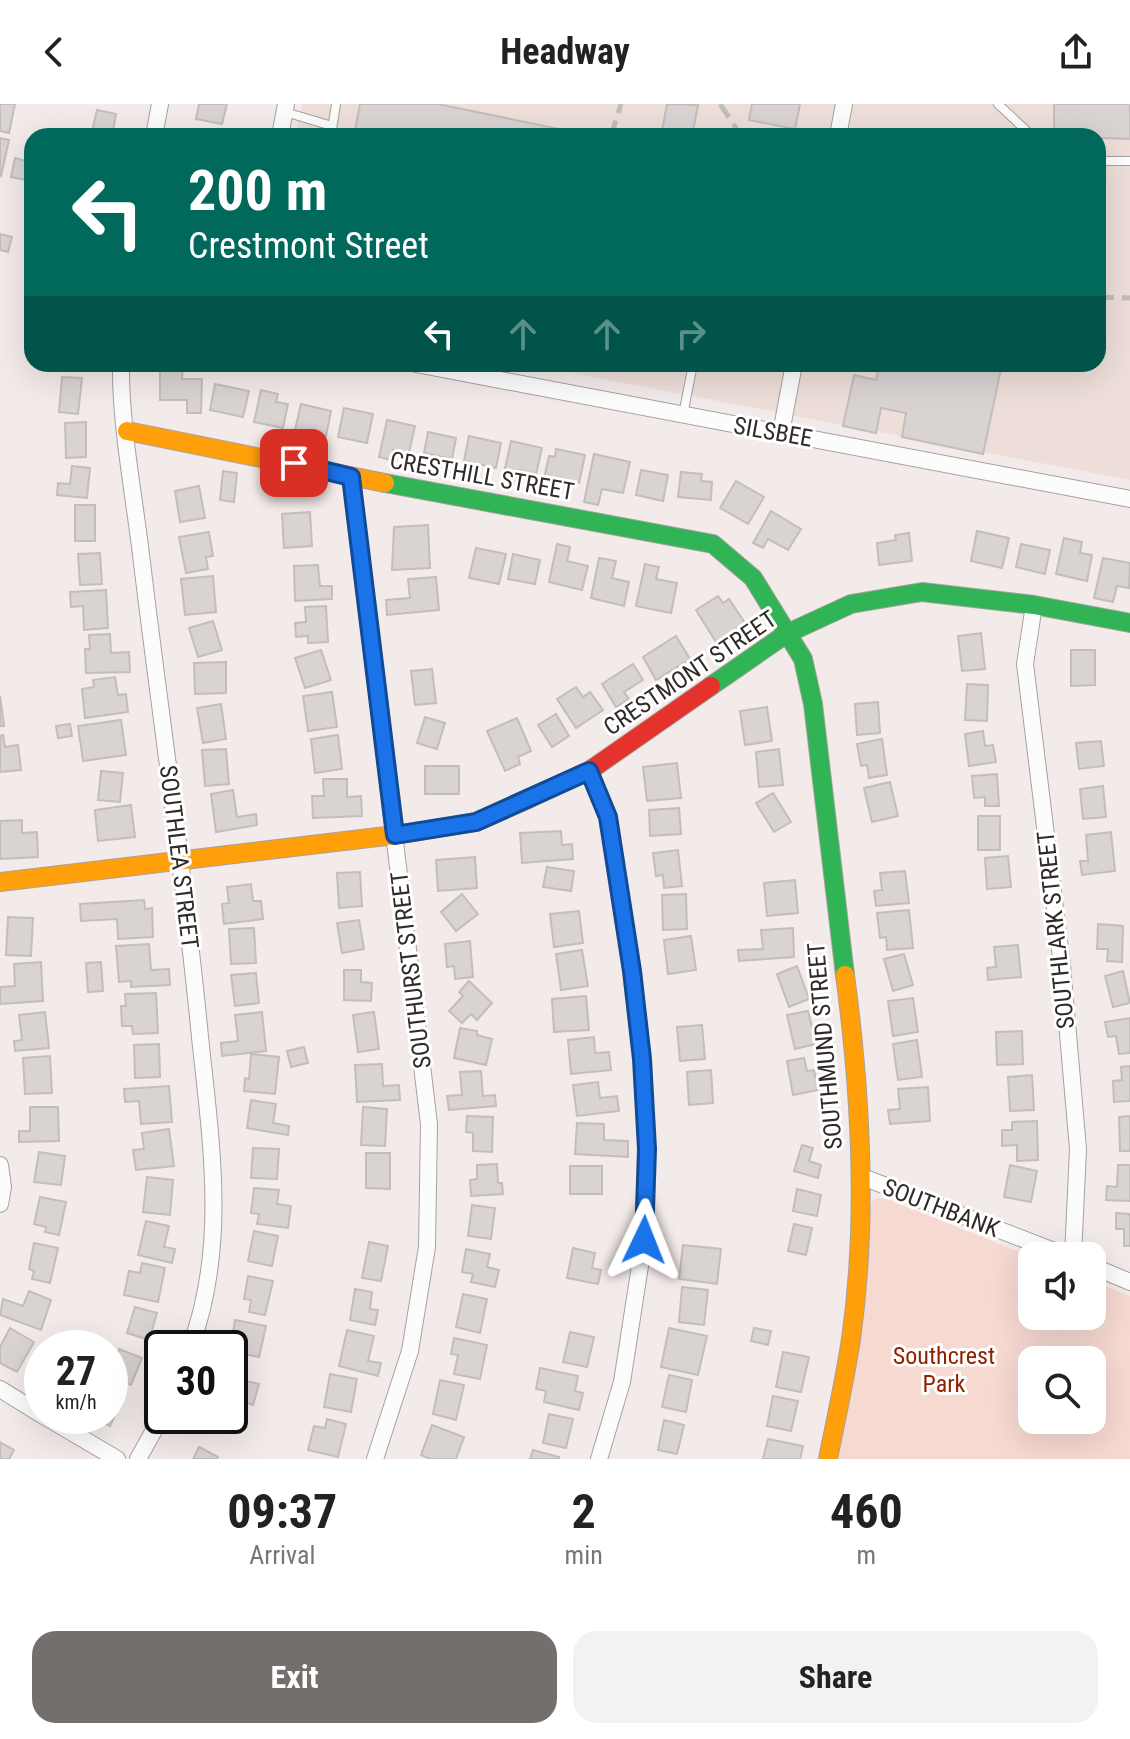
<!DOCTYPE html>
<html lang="en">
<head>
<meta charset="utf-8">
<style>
	body { margin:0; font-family:"Roboto Condensed",sans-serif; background:#f2f2f2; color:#222; height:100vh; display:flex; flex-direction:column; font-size:30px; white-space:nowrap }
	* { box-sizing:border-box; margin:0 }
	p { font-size:26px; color:#767676 }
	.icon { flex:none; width:44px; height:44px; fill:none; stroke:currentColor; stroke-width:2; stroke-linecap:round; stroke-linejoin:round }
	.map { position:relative; height:1355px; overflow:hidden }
	.details { display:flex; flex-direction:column; background:#fff; flex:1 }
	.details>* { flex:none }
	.top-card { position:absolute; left:24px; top:24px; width:1082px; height:244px; border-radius:24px; box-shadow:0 8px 32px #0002; background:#00695c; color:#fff; overflow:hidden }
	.tools { position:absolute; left:1018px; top:1138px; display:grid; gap:16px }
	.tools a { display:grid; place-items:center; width:88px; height:88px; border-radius:16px; background:#fff; box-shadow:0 8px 32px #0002; font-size:40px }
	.speed { position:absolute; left:24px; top:1226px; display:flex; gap:16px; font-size:40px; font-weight:700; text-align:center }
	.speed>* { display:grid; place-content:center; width:104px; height:104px; border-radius:50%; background:#fff; box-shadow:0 8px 32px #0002; line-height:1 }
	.speed small { font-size:20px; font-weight:400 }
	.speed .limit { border:4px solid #111; border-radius:12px; background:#fff; color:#111 }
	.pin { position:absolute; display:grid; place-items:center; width:68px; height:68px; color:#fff; margin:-34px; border-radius:16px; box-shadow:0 4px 12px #0006 }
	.me { position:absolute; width:88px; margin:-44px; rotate:2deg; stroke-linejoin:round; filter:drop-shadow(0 0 6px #0008) }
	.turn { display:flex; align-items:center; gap:28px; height:168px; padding:0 32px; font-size:36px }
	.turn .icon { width:104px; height:104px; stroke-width:2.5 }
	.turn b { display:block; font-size:56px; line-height:68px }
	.lanes { display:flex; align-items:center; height:76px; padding:0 32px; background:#0003; justify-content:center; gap:40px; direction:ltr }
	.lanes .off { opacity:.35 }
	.eta { display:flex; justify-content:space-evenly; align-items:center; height:136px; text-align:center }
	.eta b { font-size:48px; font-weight:700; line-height:56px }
	.action { display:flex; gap:16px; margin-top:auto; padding:16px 32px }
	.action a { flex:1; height:92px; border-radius:24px; background:#746e6c; color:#fff; font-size:32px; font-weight:700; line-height:92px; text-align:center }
	.action a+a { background:#f2f2f2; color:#222 }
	header { display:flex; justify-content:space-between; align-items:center; height:104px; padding:0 32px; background:#fff; font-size:36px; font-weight:700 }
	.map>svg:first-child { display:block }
	.built { fill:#edded9 }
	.green { fill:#f6d9d1; fill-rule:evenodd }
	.building { fill:#d9d3d2; stroke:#c3bdbb; stroke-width:2 }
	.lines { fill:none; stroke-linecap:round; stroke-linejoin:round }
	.lane-casing { stroke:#a7a19f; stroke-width:10 }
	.street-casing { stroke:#a7a19f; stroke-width:18 }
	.fast-casing { stroke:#a7a19f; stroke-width:20 }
	.slow-casing { stroke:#a7a19f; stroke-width:20 }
	.jam-casing { stroke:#a7a19f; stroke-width:20 }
	.lane { stroke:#fdfcfc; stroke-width:8 }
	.street { stroke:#fdfcfc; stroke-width:16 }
	.fast { stroke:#30b455; stroke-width:18 }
	.slow { stroke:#ff9f0a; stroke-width:18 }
	.jam { stroke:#e5322d; stroke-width:18 }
	.rail { stroke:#bfbdbd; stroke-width:5; stroke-dasharray:16 8; stroke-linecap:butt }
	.route-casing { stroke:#114b97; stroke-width:20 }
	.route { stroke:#1a73e8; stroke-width:14 }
	.labels { text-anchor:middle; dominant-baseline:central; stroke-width:6; stroke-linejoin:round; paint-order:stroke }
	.street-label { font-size:24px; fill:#302b29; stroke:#fff }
	.park-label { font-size:24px; fill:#912001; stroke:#fff }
</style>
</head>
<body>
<header><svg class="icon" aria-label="back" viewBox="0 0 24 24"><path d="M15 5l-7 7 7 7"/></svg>Headway<svg class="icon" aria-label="share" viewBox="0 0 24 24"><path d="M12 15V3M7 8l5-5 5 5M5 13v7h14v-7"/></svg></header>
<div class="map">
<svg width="1130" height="1355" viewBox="0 0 1130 1355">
	<rect width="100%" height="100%" fill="#f3ebe9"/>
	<polygon class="built" points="302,0 1130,0 1130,376 525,260 1098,260 1098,32 296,32"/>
	<path class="green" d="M884,1094L1032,1153V1212H1092V1177L1130,1192V1355H839L869,1106L874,1095ZM1032,1256H1092V1316H1032Z"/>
	<g class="building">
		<polygon points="0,0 15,0 9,29 0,27"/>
		<polygon points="199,0 227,0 222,20 196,15"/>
		<polygon points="360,0 438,0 593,32 354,32"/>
		<polygon points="667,0 698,1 692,32 661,32"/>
		<polygon points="752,0 800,0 795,25 749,16"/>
		<polygon points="1054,0 1130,0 1130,35 1054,32"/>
		<polygon points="97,6 116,10 112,32 91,32"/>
		<polygon points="0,34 9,36 1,72 0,71"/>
		<polygon points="15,54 30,58 26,76 11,73"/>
		<polygon points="0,130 12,133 8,148 0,146"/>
		<polygon points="160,260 183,260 182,275 202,275 201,309 187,309 187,296 160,296"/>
		<polygon points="593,260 621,260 620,266"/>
		<polygon points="880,260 1002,260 983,350 902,333 906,309 881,304 876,329 843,322 854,271 876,276"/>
		<polygon points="62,273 82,274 78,310 59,308"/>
		<polygon points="215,280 249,287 243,313 210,306"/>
		<polygon points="261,286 278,290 276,298 288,300 283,324 254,318"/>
		<polygon points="301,300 331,307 326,332 295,326"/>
		<polygon points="344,304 373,310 367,339 338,333"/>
		<polygon points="387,316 415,322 409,349 393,346 391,356 379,353"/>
		<polygon points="86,318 86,353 66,354 65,319"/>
		<polygon points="428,328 456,334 452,355 424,349"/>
		<polygon points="469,332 501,339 496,364 464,357"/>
		<polygon points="511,337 542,344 536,370 518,366 515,381 502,378"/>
		<polygon points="556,345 585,351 579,379 559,374 556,387 542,384 549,352 555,353"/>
		<polygon points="594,350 630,358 623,389 602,385 598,401 584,398"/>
		<polygon points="72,362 90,364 87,394 57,391 58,379 70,380"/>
		<polygon points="641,366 668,371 663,397 636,391"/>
		<polygon points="223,367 237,369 234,398 220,396"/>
		<polygon points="681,368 702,370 701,377 712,378 711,396 678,393"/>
		<polygon points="736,377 764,393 748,420 720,404"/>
		<polygon points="199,382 205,414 180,418 175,387"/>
		<rect x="75" y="401" width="20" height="36"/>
		<polygon points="771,407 801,425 788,446 768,435 763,444 753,439"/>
		<polygon points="310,408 312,442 284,444 282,410"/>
		<polygon points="428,421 430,464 392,466 394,423"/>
		<polygon points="977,427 1009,434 1002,464 971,457"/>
		<polygon points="209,428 213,452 206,453 208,465 186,469 179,433"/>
		<polygon points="909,429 912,457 879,461 877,439 896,436 895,431"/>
		<polygon points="1064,434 1082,438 1080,449 1092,451 1087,477 1056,470"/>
		<polygon points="557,440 570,443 567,457 588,462 582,486 549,478"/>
		<polygon points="1021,440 1050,446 1045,470 1016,463"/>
		<polygon points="476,444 506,450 499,480 469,474"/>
		<polygon points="100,449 102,480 80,481 78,450"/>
		<polygon points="513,450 540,456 535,480 508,475"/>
		<polygon points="599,454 616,457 612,474 629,478 624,502 591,494"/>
		<polygon points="1103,454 1130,459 1129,484 1117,482 1113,498 1094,494"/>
		<polygon points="645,460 659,463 656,475 677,479 671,509 636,502"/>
		<polygon points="318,461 320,482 332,482 332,495 295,497 294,462"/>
		<polygon points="213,472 216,508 185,511 181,475"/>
		<polygon points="436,473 439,506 387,511 386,496 410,494 408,475"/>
		<polygon points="106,486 108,524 84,526 83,502 71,503 70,488"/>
		<polygon points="718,492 723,499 729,495 745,519 716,538 696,506"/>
		<polygon points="326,502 328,538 308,539 308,532 296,533 295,519 306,518 305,503"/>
		<polygon points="213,517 222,546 198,553 189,524"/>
		<polygon points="981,529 985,565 962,567 958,532"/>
		<polygon points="110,530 111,549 129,548 130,568 86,569 85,545 90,545 89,531"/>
		<polygon points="676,532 690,555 656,576 643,553"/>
		<polygon points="321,546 331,576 305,584 295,554"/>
		<polygon points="1071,546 1095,546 1095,581 1071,582"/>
		<polygon points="226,558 226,589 195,590 194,559"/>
		<polygon points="633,560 643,576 624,588 629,595 616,603 602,580"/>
		<polygon points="432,565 436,599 415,601 411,567"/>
		<polygon points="115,573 118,591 126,590 128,608 85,614 82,585 94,583 93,576"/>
		<polygon points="967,580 988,581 987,617 965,616"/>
		<polygon points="576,583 583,593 590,588 603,606 576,624 557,595"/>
		<polygon points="332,588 337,623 308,627 303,592"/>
		<polygon points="0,592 4,622 0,622"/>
		<polygon points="878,598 880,629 857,631 855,600"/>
		<polygon points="221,600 226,635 203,639 197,604"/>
		<polygon points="767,603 772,637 745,641 740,607"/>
		<polygon points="556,610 569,632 552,643 538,621"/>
		<polygon points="425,613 445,619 437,645 417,639"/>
		<polygon points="517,614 531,647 518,653 520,660 505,667 487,627"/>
		<polygon points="121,616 126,651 83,657 78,622"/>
		<polygon points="70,620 72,632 58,634 56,622"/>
		<polygon points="983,627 985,642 993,641 996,658 969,662 965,630"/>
		<polygon points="3,631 5,643 18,641 21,666 0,668 0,632"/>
		<polygon points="338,631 342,665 315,669 311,635"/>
		<polygon points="882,635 887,671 869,674 867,661 861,662 857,640"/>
		<polygon points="1101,637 1104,662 1079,665 1076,639"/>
		<polygon points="226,645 229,680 205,682 202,646"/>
		<polygon points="779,645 783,681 759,683 756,648"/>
		<polygon points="677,659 681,694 647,697 643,663"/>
		<rect x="425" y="662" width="34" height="28"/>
		<polygon points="101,667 123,669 120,698 98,696"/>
		<polygon points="997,670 999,702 985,702 985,693 974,694 972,672"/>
		<polygon points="323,675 347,675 347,693 361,692 362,712 313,714 312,692 324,692"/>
		<polygon points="890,678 898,712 872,718 864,684"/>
		<polygon points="1103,682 1106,713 1083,715 1080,685"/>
		<polygon points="233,686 237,713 256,710 257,721 216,728 211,690"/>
		<polygon points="773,689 791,718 774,728 756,699"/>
		<polygon points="131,701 135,733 98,737 95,706"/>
		<polygon points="679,704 681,730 650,732 649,706"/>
		<rect x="978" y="712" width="22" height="34"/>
		<polygon points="22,716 22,729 37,728 38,753 0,755 0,717"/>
		<polygon points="561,727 562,741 572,740 573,755 522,759 520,729"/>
		<polygon points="1111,728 1115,767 1082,771 1080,757 1088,757 1086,731"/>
		<polygon points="678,746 682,782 664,784 663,771 656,772 653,749"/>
		<polygon points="1008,752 1011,783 987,785 985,754"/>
		<polygon points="475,753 477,784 438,787 436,756"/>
		<polygon points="547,763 574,767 571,787 543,783"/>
		<polygon points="905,767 909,799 876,802 874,787 882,786 880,769"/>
		<polygon points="360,768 362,802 339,804 337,769"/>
		<polygon points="795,776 798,809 767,812 764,779"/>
		<polygon points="251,780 253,797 261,797 263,815 224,820 222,800 229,799 227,783"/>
		<polygon points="462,790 478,810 456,827 441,808"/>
		<polygon points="686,790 687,825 663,826 662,791"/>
		<polygon points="144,796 145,805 152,804 153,833 118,835 117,815 81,817 80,800"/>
		<polygon points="909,806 913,844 887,846 886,833 880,834 877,809"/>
		<polygon points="579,807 583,839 554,843 550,810"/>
		<polygon points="8,813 33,814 31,852 6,851"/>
		<polygon points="359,816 364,845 342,849 337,819"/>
		<polygon points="1098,820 1123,822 1122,858 1107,857 1108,845 1097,845"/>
		<polygon points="254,824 256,859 231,860 229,825"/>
		<polygon points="793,824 794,853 739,857 738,846 763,845 761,826"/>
		<polygon points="691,832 696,866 668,870 664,836"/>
		<polygon points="470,837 473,873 455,875 454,862 447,863 445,840"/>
		<polygon points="149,840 151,866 169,865 170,881 131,883 131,877 119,878 116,842"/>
		<polygon points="1018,841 1021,873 988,876 987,864 996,863 994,843"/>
		<polygon points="582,846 588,882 561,886 556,850"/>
		<polygon points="904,850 913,881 893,887 884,855"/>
		<polygon points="41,858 43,897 0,900 0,883 15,882 14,860"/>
		<polygon points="101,858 103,887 88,888 86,859"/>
		<polygon points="797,862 809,895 789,903 777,870"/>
		<polygon points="344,866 361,866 361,878 372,879 371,897 344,896"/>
		<polygon points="1123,867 1130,899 1113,903 1105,872"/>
		<polygon points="256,869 259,899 235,902 231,871"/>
		<polygon points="469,877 492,899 477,916 471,910 462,919 449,907 463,892 459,888"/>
		<polygon points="156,889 158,929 133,930 132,922 122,922 121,902 126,902 125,890"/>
		<polygon points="586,892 589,926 554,928 552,895"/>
		<polygon points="913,894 918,928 893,932 888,897"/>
		<polygon points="808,907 816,940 795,945 787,911"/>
		<polygon points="45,908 49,944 15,947 14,937 22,936 19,911"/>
		<polygon points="262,908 266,947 222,952 221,939 238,937 235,911"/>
		<polygon points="374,908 379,945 358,948 353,911"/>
		<polygon points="1130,914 1130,949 1119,950 1116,932 1108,933 1105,918"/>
		<polygon points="702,921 705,955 680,957 677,923"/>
		<polygon points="460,924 477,927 477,931 492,935 486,961 454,954"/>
		<polygon points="1022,927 1023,960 997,961 996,928"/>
		<polygon points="594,933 595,949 609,948 611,966 571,970 568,936"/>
		<polygon points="917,936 922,973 898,976 893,940"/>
		<polygon points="159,940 160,973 135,974 134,941"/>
		<polygon points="304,943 308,959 291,963 287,947"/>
		<polygon points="251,950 279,953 275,990 244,987 245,974 249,975"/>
		<polygon points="50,952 52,989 25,990 23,954"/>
		<polygon points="804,954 807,967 814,966 818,986 793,991 787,957"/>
		<polygon points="382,960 383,982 399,981 400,996 357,998 355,961"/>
		<polygon points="1130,962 1130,997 1114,998 1113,977 1122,976 1121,963"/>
		<polygon points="711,966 713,999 689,1001 687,968"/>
		<polygon points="481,967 483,992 495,991 496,1002 449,1006 447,992 462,991 460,968"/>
		<polygon points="1032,971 1034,1006 1010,1007 1008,973"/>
		<polygon points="598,978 600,994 617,992 619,1007 577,1012 573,981"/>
		<polygon points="169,982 172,1018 141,1020 139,997 125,998 124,985"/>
		<polygon points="928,983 930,1017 890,1020 888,1006 900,1005 898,985"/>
		<polygon points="251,996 276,1000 273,1019 289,1022 288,1031 247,1024"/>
		<polygon points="30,1003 58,1003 59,1037 19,1038 19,1027 30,1027"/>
		<polygon points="363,1003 387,1005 385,1042 361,1041"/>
		<polygon points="467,1012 493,1013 492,1048 473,1047 473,1029 466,1028"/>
		<polygon points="1130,1012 1130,1047 1120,1047 1119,1013"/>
		<polygon points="1037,1017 1038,1056 1017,1057 1017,1041 1002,1042 1002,1026 1012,1026 1012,1018"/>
		<polygon points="577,1019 604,1020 604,1036 628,1037 628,1053 575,1050"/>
		<polygon points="169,1025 174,1062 136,1066 133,1046 144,1045 142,1029"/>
		<polygon points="802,1041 813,1044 809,1057 821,1061 818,1074 794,1067"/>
		<polygon points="253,1044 279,1045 277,1075 251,1074"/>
		<polygon points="39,1048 65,1052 61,1081 34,1078"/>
		<polygon points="366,1049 390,1049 390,1085 366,1084"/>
		<polygon points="497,1060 498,1079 502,1079 503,1090 471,1092 470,1076 477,1075 477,1061"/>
		<polygon points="1010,1061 1037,1067 1031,1098 1004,1093"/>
		<polygon points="1118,1061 1130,1061 1130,1097 1106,1096 1107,1082 1117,1083"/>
		<rect x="570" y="1062" width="32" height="28"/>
		<polygon points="147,1073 173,1076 170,1111 143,1108"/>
		<polygon points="254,1084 279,1086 277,1100 291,1102 288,1124 257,1120 259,1110 251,1109"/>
		<polygon points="797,1085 821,1091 817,1112 793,1107"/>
		<polygon points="40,1093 66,1098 59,1131 45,1128 46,1123 34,1120"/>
		<polygon points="472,1101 495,1104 491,1135 468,1132"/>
		<polygon points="1116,1109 1130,1110 1130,1142 1124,1142 1124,1125 1116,1125"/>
		<polygon points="146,1117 169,1122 164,1143 175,1145 172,1159 138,1151"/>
		<polygon points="794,1120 812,1124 806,1151 788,1147"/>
		<polygon points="254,1127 278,1132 272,1162 248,1157"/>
		<polygon points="369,1138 388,1142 381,1177 362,1174"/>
		<polygon points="34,1139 58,1144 50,1179 32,1175 34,1167 29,1165"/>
		<polygon points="683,1141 721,1145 717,1180 679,1175"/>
		<polygon points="573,1144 595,1149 592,1164 601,1166 598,1180 567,1174"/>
		<polygon points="466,1145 490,1150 487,1163 499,1166 495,1183 471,1178 473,1170 462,1168"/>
		<polygon points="142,1159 165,1164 158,1198 124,1191 129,1167 140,1169"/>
		<polygon points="248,1172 273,1177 265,1211 249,1208 251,1196 244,1195"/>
		<polygon points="682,1183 708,1186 704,1221 679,1218"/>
		<polygon points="355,1185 372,1188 370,1205 378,1206 375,1221 350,1216"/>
		<polygon points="29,1187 51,1196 41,1226 0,1211 3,1195 23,1202"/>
		<polygon points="463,1190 487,1195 480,1229 456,1223"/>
		<polygon points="135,1203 157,1209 149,1236 127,1229"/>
		<polygon points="235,1216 266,1222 259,1253 230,1247"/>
		<polygon points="10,1224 34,1238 17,1268 0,1259 0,1243"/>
		<polygon points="669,1224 707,1232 698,1271 661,1263"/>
		<polygon points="754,1224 771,1227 768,1241 751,1237"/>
		<polygon points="347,1226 374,1232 368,1257 381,1259 378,1272 339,1262"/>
		<polygon points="570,1228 594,1233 587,1263 563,1258"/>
		<polygon points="454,1234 487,1241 480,1275 454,1270 458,1251 451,1250"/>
		<polygon points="119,1245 142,1254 131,1281 110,1272"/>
		<polygon points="783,1248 809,1253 801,1288 776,1283"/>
		<polygon points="230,1258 246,1262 243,1276 259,1280 253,1301 230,1294"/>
		<polygon points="540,1264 578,1272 575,1287 583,1289 579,1306 544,1298 546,1287 536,1285"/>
		<polygon points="330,1270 357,1275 351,1308 324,1303"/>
		<polygon points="669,1271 692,1276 686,1308 662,1303"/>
		<polygon points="440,1276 464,1281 456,1316 433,1310"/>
		<polygon points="110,1290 122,1296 110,1322 90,1312 110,1312"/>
		<polygon points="773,1292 798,1297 791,1327 767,1322"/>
		<polygon points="549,1310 573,1315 566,1344 543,1339"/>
		<polygon points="327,1315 346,1320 338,1353 308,1346 314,1322 325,1324"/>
		<polygon points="664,1316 684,1321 677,1350 658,1346"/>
		<polygon points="432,1321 464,1333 456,1355 430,1355 421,1351"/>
		<polygon points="768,1335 803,1342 800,1355 763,1355"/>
		<polygon points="0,1338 14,1346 9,1355 0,1355"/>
		<polygon points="199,1343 218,1353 217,1355 193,1355"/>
		<polygon points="533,1346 559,1353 559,1355 530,1355"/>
	</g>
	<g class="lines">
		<defs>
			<g id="lane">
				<polyline points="998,0 1032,32"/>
				<polyline points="285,8 332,22"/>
				<polyline points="331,32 336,0"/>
				<polyline points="1098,57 1130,57"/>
				<polyline points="683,311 693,260"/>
			</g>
			<g id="street">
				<polyline points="154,32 160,0"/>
				<polyline points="280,32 286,0"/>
				<polyline points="838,32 844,0"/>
				<path d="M121,260C120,322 135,396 142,459C161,617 185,775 200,933C211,1038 228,1143 190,1244"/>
				<polyline points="416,260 1130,395"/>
				<polyline points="781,329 794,260"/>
				<polyline points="351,373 429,1020 427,1143 410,1247 375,1355"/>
				<polyline points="1034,501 1025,560 1062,861 1078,1045 1073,1152"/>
				<polyline points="589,667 608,713 632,867 642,955 647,1045 644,1136 622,1278 599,1355"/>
				<polyline points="0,1061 3,1083 0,1100"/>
				<polyline points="860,1072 1067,1152"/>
				<polyline points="1092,1162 1130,1178"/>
				<polyline points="0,1285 42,1311"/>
				<polyline points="44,1312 117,1355"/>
				<polyline points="138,1355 162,1312"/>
			</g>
			<g id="fast">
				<polyline points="385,379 713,440 753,474 803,555 813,600 845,871"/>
				<polyline points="711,582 786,530 851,500 922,488 1034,501 1130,519"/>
			</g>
			<g id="slow">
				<polyline points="127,327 385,379"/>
				<polyline points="0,778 395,731 476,718 528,695"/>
				<path d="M828,1355C836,1315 845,1275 851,1235C868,1115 861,990 845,871"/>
			</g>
			<polyline id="jam" points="528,695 589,667 711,582"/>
		</defs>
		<use href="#lane" class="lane-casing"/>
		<use href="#street" class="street-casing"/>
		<use href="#fast" class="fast-casing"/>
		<use href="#slow" class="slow-casing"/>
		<use href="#jam" class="jam-casing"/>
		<use href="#lane" class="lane"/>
		<use href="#street" class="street"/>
		<use href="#fast" class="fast"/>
		<use href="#slow" class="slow"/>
		<use href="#jam" class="jam"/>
		<g class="rail">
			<polyline points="720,0 741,32"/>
			<polyline points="611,32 621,0"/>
			<polyline points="1098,193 1130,194"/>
		</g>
	</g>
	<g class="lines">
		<defs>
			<polyline id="route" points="294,359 351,373 395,731 476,718 589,667 608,713 632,867 642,955 647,1045 644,1136"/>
		</defs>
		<use href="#route" class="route-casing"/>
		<use href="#route" class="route"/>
	</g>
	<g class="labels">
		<g class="street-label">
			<text transform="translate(773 328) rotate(10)">SILSBEE</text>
			<text transform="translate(482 372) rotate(10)">CRESTHILL STREET</text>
			<text transform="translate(690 569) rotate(-34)">CRESTMONT STREET</text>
			<text transform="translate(179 753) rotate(83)">SOUTHLEA STREET</text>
			<text transform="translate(1056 826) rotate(-96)">SOUTHLARK STREET</text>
			<text transform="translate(411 866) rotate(-97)">SOUTHURST STREET</text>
			<text transform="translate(825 942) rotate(-95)">SOUTHMUND STREET</text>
			<text transform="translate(941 1104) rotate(21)">SOUTHBANK</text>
		</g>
		<g class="park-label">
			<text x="944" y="1252">Southcrest<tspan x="944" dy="28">Park</tspan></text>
		</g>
	</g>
</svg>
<div class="tools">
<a><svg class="icon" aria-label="sound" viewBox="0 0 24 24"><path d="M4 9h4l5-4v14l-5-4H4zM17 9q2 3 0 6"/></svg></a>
<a><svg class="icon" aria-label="search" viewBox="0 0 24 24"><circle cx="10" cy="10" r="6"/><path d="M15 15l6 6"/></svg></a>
</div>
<div class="speed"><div>27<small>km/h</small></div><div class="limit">30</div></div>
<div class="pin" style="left:294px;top:359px;background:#d93025"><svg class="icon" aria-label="arrive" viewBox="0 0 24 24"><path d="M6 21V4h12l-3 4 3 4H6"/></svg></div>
<svg class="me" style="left:644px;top:1136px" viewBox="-20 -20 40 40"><path d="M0-17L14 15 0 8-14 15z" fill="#1a73e8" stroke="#fff" stroke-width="4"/></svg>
<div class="top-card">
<div class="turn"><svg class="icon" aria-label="left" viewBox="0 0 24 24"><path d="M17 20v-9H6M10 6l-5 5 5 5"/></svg><div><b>200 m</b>Crestmont Street</div></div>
<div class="lanes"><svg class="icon" aria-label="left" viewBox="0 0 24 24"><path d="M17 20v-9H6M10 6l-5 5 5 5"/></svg><svg class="icon off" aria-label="ahead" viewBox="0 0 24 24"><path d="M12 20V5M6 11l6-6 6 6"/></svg><svg class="icon off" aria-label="ahead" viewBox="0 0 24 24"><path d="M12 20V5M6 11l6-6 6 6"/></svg><svg class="icon off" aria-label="right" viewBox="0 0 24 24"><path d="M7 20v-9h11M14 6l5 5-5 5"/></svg></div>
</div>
</div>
<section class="details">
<div class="eta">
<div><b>09:37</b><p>Arrival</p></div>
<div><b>2</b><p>min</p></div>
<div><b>460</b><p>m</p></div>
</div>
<div class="action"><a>Exit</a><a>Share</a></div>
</section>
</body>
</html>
